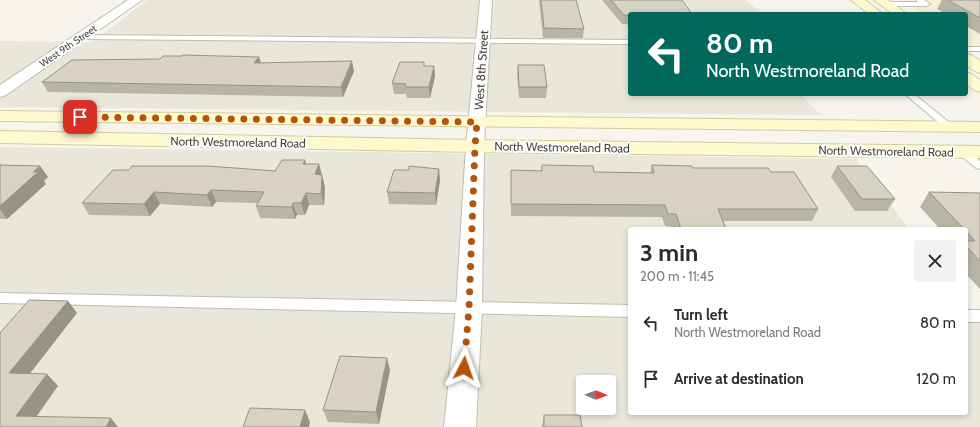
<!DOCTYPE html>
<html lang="en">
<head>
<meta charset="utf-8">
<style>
	body { margin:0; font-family:Cabin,sans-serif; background:#f2f2f3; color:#2b2b33; height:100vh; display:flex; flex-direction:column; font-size:15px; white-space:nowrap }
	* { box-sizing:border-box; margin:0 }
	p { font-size:13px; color:#7c7c81 }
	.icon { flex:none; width:22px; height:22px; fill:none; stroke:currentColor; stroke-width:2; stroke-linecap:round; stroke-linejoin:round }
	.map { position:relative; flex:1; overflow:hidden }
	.details { position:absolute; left:628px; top:227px; width:340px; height:188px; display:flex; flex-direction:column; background:#fff; border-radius:4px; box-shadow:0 2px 6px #0003 }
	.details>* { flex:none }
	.top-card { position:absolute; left:628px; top:12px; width:340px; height:84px; border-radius:4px; box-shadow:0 2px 6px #0003; background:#00695c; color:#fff; overflow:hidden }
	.needle { width:26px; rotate:91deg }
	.fabs { position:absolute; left:576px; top:375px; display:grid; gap:8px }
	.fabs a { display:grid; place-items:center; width:40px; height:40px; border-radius:4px; background:#fff; box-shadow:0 2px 6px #0003; font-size:20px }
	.pin { position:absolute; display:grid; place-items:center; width:34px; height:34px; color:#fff; margin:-17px; border-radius:8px; box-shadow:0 2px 6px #0006 }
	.me { position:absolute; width:44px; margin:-22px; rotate:4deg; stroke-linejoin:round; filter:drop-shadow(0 0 3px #0008) }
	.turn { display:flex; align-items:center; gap:14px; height:84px; padding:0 12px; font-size:18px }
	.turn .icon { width:52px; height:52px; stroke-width:2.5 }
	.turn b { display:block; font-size:28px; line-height:34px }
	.round { display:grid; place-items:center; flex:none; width:42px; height:42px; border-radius:4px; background:#f2f2f3 }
	.headline { display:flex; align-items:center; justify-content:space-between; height:68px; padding:0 12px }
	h1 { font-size:24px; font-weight:700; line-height:30px }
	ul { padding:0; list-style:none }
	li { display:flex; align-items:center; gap:12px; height:56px; padding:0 12px }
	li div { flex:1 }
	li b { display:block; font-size:15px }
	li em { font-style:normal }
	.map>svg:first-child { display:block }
	.residential { fill:#e9e7da; fill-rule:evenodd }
	.commercial { fill:#f6eed9 }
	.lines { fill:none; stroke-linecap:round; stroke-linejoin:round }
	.lane-casing { stroke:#c1beae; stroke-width:2 }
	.street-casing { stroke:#c1beae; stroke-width:2 }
	.secondary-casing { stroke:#d4ce9d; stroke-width:2 }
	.lane { fill:#fff; fill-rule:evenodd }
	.street { fill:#fff; fill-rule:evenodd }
	.secondary { fill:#fef9ce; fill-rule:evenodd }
	.wall { fill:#b9b5a6 }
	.shaded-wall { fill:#969387 }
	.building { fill:#d7d2c1; stroke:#969387 }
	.route { stroke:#b45309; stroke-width:7; stroke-dasharray:0 12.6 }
	.labels { text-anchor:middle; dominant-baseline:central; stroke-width:4; stroke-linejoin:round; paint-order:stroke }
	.far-street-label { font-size:10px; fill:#4a4639; stroke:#fff }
	.street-label { font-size:12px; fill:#4a4639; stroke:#fff }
</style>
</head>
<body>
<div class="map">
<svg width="980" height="427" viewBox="0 0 980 427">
	<rect width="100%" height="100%" fill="#f6f4ec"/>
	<g class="residential">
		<polygon points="147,0 746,0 762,14 630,14 630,94 800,94 821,115 0,107 0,41 93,42"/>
		<path d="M0,147L856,159L909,229H630V413H966V304L980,322V427H0ZM583,382H609V408H583Z"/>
	</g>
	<polygon class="commercial" points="901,0 980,0 980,50 966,41 966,14 923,14"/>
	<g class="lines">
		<defs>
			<g id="lane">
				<polygon points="916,0 924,0 930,4 927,6 886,6 883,4 886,2 918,2"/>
				<polygon points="80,35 630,40 630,44 83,39 80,39"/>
				<rect x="966" y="47" width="14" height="4"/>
				<polygon points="905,94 914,94 951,124 953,126 951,128 945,128"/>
				<polygon points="963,149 967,150 980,161 980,169 976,168 959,154 958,152"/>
				<polygon points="0,293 630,305 630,317 0,303"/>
				<rect x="966" y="310" width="14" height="12"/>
			</g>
			<g id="street">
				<polygon points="128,0 142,0 6,95 0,97 0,85"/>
				<polygon points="480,0 492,0 484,146 482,308 476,427 444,427 456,308 466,146"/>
			</g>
			<g id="secondary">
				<polygon points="851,0 865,0 883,14 869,14"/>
				<polygon points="874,0 888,0 907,14 893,14"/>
				<polygon points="966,54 971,55 980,61 980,73 975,71 966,65"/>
				<polygon points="966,72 971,74 980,80 980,92 974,90 966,84"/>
				<polygon points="0,111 980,122 980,132 0,121"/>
				<polygon points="0,131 475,140 980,146 980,158 475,152 0,143"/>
			</g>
		</defs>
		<use href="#lane" class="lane-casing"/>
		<use href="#street" class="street-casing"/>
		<use href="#secondary" class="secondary-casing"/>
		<use href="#lane" class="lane"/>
		<use href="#street" class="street"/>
		<use href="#secondary" class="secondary"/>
	</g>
	<g class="wall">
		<polygon points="539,0 576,0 584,29 583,38 543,38"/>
		<polygon points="602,0 682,0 630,14 630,32 627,24 622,24"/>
		<polygon points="942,0 980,0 980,34 966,26 966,14 946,14 937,9"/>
		<polygon points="259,57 261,63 354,71 343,97 48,92 42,82"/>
		<polygon points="518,65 547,87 546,98 519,98 517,75"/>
		<polygon points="425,66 434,66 435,76 430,98 407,98 406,94 394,94 392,83"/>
		<polygon points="305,160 306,164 319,164 325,187 324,205 309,205 305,215 297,215 295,219 260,218 256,206 258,203 216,202 212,207 160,204 150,216 89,215 82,203 275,171"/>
		<polygon points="0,163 1,165 40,166 48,177 44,181 46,184 7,219 0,219"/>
		<polygon points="542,165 594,172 650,173 652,165 693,168 771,172 818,209 812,221 723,221 726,229 674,229 673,227 665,226 662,217 511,216 511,170 541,171"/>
		<polygon points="837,166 895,199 887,211 855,211 831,177"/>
		<polygon points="439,169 440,181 436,205 389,204 387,192"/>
		<polygon points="929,192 980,193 980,289 966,274 966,229 940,229 920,207"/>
		<polygon points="390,370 379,424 328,422 323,410"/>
		<polygon points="544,415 582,427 542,427"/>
	</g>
	<g class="shaded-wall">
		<polygon points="259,57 262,66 254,63"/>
		<polygon points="352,61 354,71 343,97 341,87"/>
		<polygon points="434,66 435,76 430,98 429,87"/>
		<polygon points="305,160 308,171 303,164"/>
		<polygon points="319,164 322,176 315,174"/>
		<polygon points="40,166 48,177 44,181 46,184 7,219 0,209 0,206 33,172"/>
		<polygon points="439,169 440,181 436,205 435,193"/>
		<polygon points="322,175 325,187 324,205 321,194"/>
		<polygon points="211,190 216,202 212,207 207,195"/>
		<polygon points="154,192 160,204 150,216 144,204"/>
		<polygon points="306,193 309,205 305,215 301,203"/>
		<polygon points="293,203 297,215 295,219 292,207"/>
		<polygon points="68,301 77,313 21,385 9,373"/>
		<polygon points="387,358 390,370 379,424 376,412"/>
		<polygon points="47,374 58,386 29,427 16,416"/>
		<polygon points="305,410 310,422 309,427 300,427"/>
		<polygon points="111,418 118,427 106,427"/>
	</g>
	<g class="building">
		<polygon points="541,0 576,0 584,29 544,28"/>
		<polygon points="611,0 682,0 692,14 630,14 630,20 628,15 624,15"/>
		<polygon points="948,0 980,0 980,18"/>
		<polygon points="183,55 259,57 254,63 352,61 341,87 42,82 72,60 160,59 163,56 181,56"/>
		<polygon points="400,62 424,62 424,66 434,66 429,87 405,87 406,84 392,83"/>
		<polygon points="518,65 544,65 547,87 519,87"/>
		<polygon points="282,160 305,160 303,164 319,164 315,174 322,175 321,194 306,193 301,203 293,203 292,207 256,206 264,192 211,190 207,195 154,192 144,204 82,203 113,170 129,170 132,166 208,166 275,171"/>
		<polygon points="0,165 40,166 33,172 38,172 0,206"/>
		<polygon points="542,165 593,166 594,172 654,173 652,165 692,166 693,168 768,168 771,172 794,172 818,209 718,209 726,229 681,229 676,214 668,214 665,205 511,204 511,170 542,171"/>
		<polygon points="409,166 439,169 435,193 387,192 394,170 409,170"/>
		<polygon points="837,166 867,166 895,199 862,199"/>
		<polygon points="929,192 980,193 980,261 966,246 966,241 975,241 966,231 966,229 964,229"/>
		<polygon points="29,300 68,301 9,373 47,374 16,416 111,418 106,427 0,427 0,333"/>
		<polygon points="340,356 387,358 376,412 323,410"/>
		<polygon points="250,408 305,410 300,427 243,427"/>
		<polygon points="544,415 580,415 582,427 544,427"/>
	</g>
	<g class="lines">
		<polyline class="route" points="80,117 477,122 475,146 469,308 464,368"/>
	</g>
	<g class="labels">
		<g class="far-street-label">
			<text transform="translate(68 46) rotate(-34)">West 9th Street</text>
		</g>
		<g class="street-label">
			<text transform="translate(481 70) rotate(-86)">West 8th Street</text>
			<text transform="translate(238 142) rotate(1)">North Westmoreland Road</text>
			<text transform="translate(562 147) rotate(1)">North Westmoreland Road</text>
			<text transform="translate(886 151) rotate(1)">North Westmoreland Road</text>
		</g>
	</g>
</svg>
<div class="fabs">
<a><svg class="needle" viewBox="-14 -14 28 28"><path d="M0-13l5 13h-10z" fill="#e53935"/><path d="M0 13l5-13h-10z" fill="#7c7c81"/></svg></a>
</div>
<div class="pin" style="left:80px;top:117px;background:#d93025"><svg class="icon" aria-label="arrive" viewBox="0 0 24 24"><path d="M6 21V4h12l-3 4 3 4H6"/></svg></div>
<svg class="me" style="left:464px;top:368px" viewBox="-20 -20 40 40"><path d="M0-17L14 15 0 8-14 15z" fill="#b45309" stroke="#fff" stroke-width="4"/></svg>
<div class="top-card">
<div class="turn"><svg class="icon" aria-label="left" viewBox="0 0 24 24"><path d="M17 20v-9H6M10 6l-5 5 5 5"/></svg><div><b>80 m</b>North Westmoreland Road</div></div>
</div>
<section class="details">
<div class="headline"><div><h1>3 min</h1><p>200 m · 11:45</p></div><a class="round"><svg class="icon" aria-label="close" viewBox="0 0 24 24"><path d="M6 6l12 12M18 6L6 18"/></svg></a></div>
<ul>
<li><svg class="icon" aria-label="left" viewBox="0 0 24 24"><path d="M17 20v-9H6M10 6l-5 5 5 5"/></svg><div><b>Turn left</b><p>North Westmoreland Road</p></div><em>80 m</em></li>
<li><svg class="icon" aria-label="arrive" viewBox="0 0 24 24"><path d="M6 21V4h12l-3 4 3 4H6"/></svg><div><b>Arrive at destination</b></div><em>120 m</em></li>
</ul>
</section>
</div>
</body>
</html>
